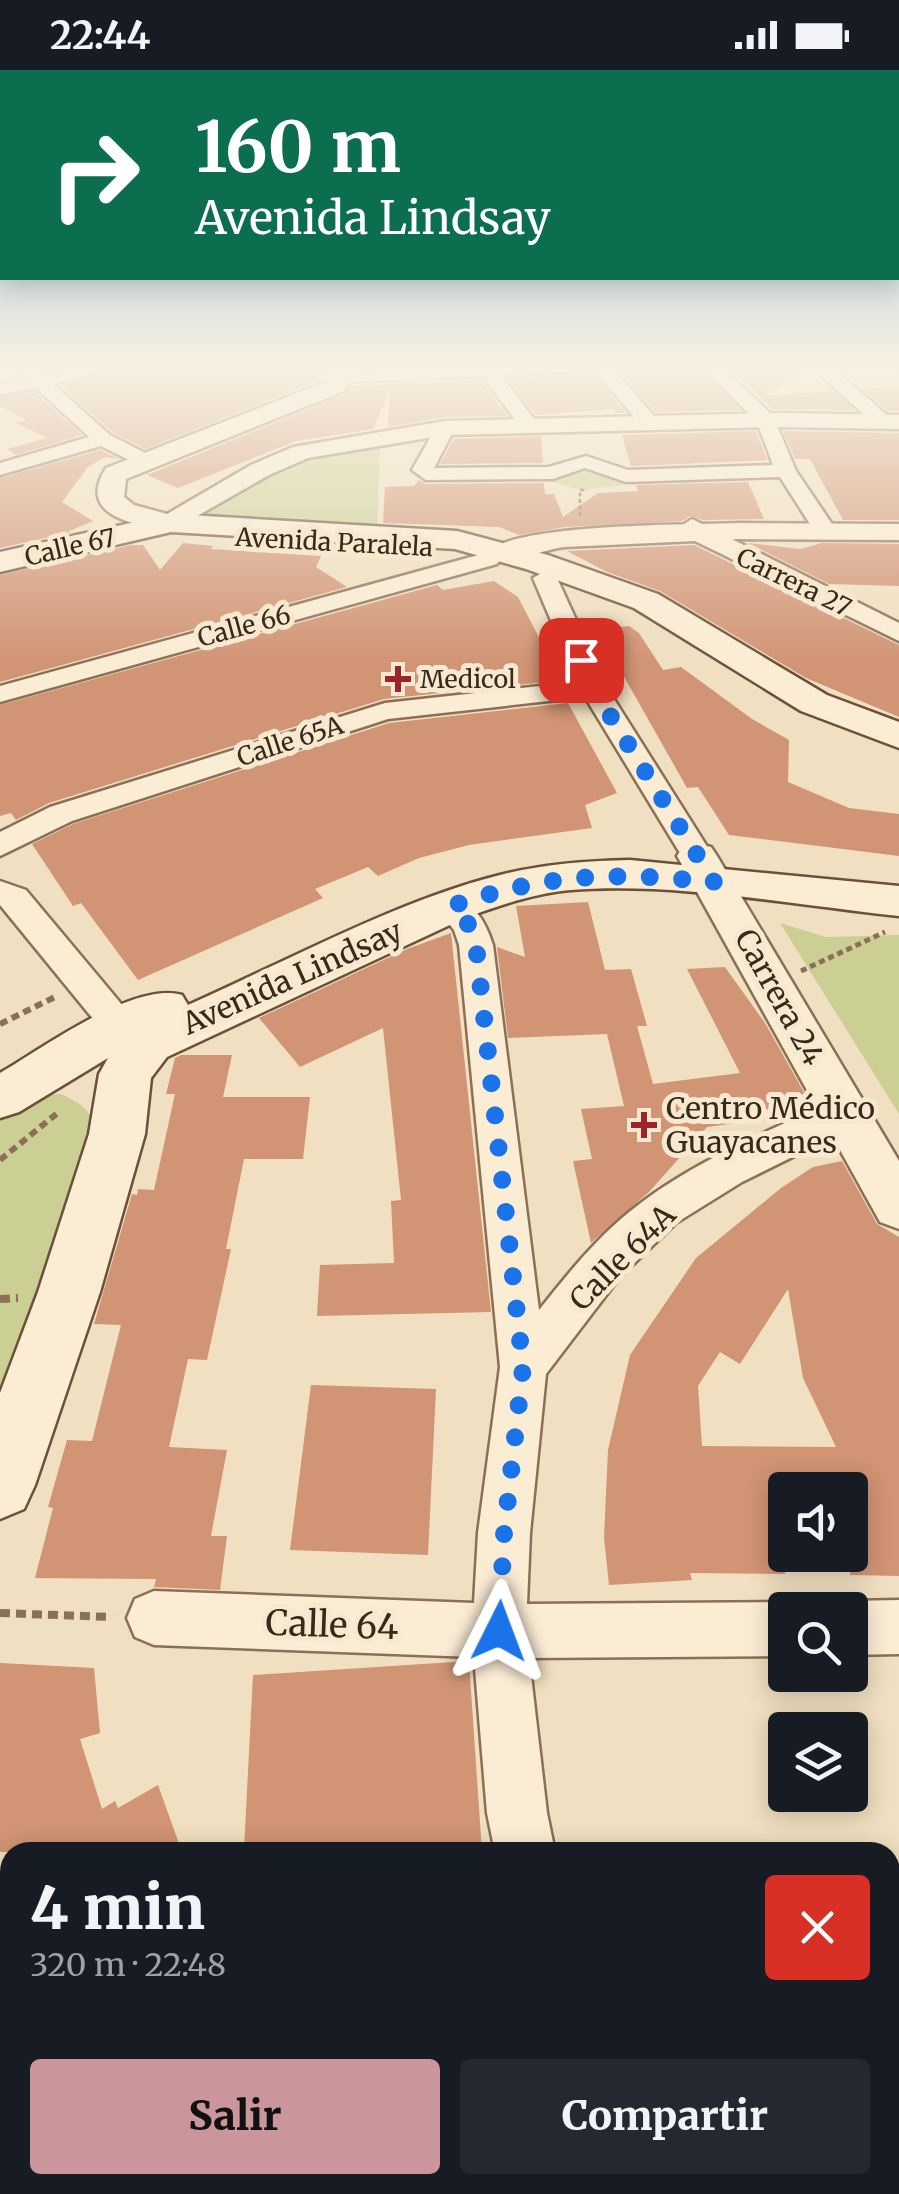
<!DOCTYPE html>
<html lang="es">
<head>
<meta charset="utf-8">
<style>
	body { margin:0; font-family:Merriweather,serif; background:#242831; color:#f1f3f6; height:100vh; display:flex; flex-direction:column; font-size:38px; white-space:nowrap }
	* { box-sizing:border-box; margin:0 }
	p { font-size:32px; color:#9ea1a6 }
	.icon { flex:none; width:55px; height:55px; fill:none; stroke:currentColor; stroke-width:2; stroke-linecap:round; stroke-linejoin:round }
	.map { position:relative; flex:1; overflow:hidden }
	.side { position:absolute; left:0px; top:1772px; width:900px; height:352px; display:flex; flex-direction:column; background:#171b24; border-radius:30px 30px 0 0; box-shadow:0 5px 25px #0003 }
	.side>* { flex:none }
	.top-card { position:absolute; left:0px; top:0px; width:900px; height:210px; box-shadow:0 5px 25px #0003; background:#0b6e4f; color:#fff; overflow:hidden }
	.tools { position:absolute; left:768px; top:1402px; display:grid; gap:20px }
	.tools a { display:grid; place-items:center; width:100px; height:100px; border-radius:10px; background:#171b24; box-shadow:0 5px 25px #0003; font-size:50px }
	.pin { position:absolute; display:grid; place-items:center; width:85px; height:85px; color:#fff; margin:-42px; border-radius:20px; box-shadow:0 5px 15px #0006 }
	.me { position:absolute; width:110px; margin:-55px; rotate:3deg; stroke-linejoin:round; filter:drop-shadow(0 0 8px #0008) }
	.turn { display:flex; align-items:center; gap:35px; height:210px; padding:0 30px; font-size:45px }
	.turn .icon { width:130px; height:130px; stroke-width:2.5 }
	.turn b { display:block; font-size:70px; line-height:85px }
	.round { display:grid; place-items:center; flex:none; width:105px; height:105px; border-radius:10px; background:#242831 }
	.summary { display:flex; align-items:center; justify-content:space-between; height:170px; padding:0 30px }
	h1 { font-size:60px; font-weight:800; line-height:75px }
	.primary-button { display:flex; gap:20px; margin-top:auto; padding:20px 30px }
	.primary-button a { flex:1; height:115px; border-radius:10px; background:#cb959c; color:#111; font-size:40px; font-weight:800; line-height:115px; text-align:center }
	.primary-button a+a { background:#242831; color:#f1f3f6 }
	.status { display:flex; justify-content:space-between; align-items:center; height:70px; padding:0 50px; background:#171b24; direction:ltr }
	.status svg { height:28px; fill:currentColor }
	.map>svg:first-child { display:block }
	.green { fill:#cccf94 }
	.building { fill:#d19474; fill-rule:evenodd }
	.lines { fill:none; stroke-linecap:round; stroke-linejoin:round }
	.minor-casing { stroke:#8b6f57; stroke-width:5 }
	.tertiary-casing { stroke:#8b6f57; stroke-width:5 }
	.secondary-casing { stroke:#6c503a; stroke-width:5 }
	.path-far3 { stroke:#8b6f57; stroke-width:2.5; stroke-dasharray:4 2.5; stroke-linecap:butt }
	.path-far2 { stroke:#8b6f57; stroke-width:5; stroke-dasharray:6 4; stroke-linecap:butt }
	.path-far1 { stroke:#8b6f57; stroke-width:6; stroke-dasharray:8 5; stroke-linecap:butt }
	.path { stroke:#8b6f57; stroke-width:8; stroke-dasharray:10 6; stroke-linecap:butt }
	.minor { fill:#fbecd4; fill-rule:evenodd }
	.tertiary { fill:#fbecd4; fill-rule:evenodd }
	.secondary { fill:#fbecd4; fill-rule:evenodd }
	.route { stroke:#1a73e8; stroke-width:18; stroke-dasharray:0 32.4 }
	.poi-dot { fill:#9d232d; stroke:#f7e9d0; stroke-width:4 }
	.labels { text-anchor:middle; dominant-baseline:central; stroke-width:10; stroke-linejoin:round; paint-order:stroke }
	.far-street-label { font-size:25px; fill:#39281c; stroke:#f7e9d0 }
	.far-poi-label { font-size:25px; fill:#39281c; stroke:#f7e9d0; text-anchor:start }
	.street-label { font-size:30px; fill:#39281c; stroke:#f7e9d0 }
	.poi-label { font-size:30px; fill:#39281c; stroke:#f7e9d0; text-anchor:start }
	.near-street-label { font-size:35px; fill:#39281c; stroke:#f7e9d0 }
</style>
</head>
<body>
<div class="status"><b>22:44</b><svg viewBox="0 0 49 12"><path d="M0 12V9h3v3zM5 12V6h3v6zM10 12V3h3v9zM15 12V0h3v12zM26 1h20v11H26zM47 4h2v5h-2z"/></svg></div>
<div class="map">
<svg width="899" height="2124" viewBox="0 0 899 2124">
	<rect width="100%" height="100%" fill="#f0dfc0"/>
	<g class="green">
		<polygon points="825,297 899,297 899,314 848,316"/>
		<polygon points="380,371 377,465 171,453 280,393"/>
		<path d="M575,389C596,392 610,398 624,415L580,420L532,405L539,397Z"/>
		<polygon points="780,853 826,867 899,865 899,1044"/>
		<path d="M61,1024C82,1034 93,1041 96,1065L0,1335V1040L39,1026Z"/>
	</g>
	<g class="building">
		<polygon points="121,297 332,297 313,305 315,312 145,379 112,362 61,316"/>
		<polygon points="582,297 588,297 626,343 615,343 614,339 536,345 508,308 569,306"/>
		<polygon points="616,297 698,297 740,340 656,342"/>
		<polygon points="728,297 808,297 810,300 762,326 833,321 854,340 772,339"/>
		<polygon points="481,310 507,346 445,347 388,357 390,319 373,359 296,371 178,418 147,405 345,324 352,316"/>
		<polygon points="899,317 899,341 888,341 863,319"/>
		<polygon points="35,322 82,365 16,385 7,379 47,368 16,353 27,350 0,336 0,328"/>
		<polygon points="756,361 767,390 631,396 622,365"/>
		<polygon points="783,361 899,363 899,450 843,450 810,389 795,389"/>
		<polygon points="541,366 543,393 440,394 454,369"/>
		<polygon points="101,380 119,389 105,387 88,397 62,432 93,451 67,462 72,462 0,478 0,408"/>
		<polygon points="419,410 426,414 544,413 545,424 554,424 563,447 598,423 638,421 636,415 748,412 764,449 703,450 690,446 682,451 565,457 519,465 499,457 383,453 385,417 414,416"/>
		<polygon points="183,473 213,476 211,479 321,486 316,497 347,517 0,612 0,505 131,475 143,475 160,500"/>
		<polygon points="748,473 800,479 822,473 899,474 899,516 829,514"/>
		<polygon points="694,475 899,575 899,647 806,608 660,521 607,502 567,481"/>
		<polygon points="494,511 518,527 559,606 554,607 556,611 384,629 49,733 16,750 11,743 0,746 0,635 437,515 443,520"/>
		<polygon points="629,556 639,563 663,600 681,597 752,649 789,670 788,712 849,738 899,744 899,786 729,765 698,717 687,718 597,559"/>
		<polygon points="568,633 617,723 585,735 592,758 469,775 419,788 378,806 368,797 315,819 323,828 138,910 81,833 73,836 32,774 73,754 389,653"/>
		<polygon points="588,832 605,900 631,899 647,956 637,956 653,1014 740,1003 687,899 725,897 765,953 805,1024 755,1044 758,1050 707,1057 649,1122 591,1173 573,1091 592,1089 581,1039 624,1036 607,964 508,968 497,877 525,887 516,836"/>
		<polygon points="451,863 491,1242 317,1246 320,1195 394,1193 391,1131 401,1130 383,958 300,997 259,948 407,879"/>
		<polygon points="181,985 232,985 223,1027 310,1027 303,1089 244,1089 226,1179 231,1179 207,1290 188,1289 169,1377 227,1380 211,1466 227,1466 220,1520 154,1517 156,1509 35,1508 53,1438 48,1437 67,1370 92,1371 121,1255 94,1254 132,1124 137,1125 138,1119 154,1120 175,1024 166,1024 175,988"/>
		<path d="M842,1091L877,1154L899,1167V1506L850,1505V1420H785V1504L690,1503L692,1510L609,1515L604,1467L608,1380L630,1285L696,1188L781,1118L813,1097ZM788,1219L803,1308L836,1377L702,1376L698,1316L720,1282L740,1294Z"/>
		<polygon points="311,1315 436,1319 428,1485 290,1480"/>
		<polygon points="469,1591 482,1782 312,1782 311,1774 244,1779 253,1605"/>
		<polygon points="0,1593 94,1598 100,1663 80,1669 102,1739 115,1731 118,1738 158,1715 182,1782 0,1782"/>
	</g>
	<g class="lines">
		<defs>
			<g id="minor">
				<polygon points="15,297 35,297 44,305 81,297 117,297 53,314 110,365 151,386 151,394 137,394 101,376 0,405 0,393 89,367 36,318 0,325 0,315 27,309"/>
				<polygon points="442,297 578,297 569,302 501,305 537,353 527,359 520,357 483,306 324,313 315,308 324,303"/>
				<polygon points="592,297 611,297 656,348 656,356 642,356"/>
				<polygon points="702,297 722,297 773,346 796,401 836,460 833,465 817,465 780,407 626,412 585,398 553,409 426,410 412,400 438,354 445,352 455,358 434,398 549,397 586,386 628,400 773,395 757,352"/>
				<polygon points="812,297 832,297 889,347 889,355 875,355"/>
				<polygon points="692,449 899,553 899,571 693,470 681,456"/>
				<polygon points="489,482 497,484 501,489 497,494 0,632 0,616"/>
				<polygon points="545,501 557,508 607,618 713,786 708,793 686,793 585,627 388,649 72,751 0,786 0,762 50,737 385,633 577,612 533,508"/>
				<polygon points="0,811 26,820 133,948 138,957 133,966 120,970 107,966 0,835"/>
				<path d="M451,825C475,832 486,853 493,875L539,1240C566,1206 594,1171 628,1143C687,1094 762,1064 831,1032L845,1028L859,1032L865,1043L859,1054L742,1112L676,1153L620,1207L546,1304L530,1463L527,1534L785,1532L804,1540H785V1586L529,1588L547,1743L555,1782H495L487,1743L474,1587L154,1575L135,1567L127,1548L135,1529L154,1521L474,1533L478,1463L500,1297L459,875L454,860L434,836L439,828Z"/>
				<polygon points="899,1530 899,1584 850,1585 850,1540 831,1539 850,1531"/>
				<polygon points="590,2115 661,2115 665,2124 593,2124"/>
			</g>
			<g id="tertiary">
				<path d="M337,297H359L344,321L126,409L124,427L134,435L167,444L251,395L293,377L445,351L779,343L899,345V359L779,357L445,365L308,388L269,405L171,461C137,455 75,447 106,398L328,311Z"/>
				<path d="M739,453L899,454V470L739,469L564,477C542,480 511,494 492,489L488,483C510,453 695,455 739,453Z"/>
				<polygon points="697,774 711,777 717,786 899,1091 899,1159 880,1152 677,786 683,777"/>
			</g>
			<g id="secondary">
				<polygon points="171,444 457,461 548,485 658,524 827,625 899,652 899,678 801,641 634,538 526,499 455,479 171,462 0,502 0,482"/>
				<path d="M630,790L899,816V846C794,835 675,812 571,820C535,823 501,835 467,847L167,987L151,1008L145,1064L100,1222L35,1415L24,1439L0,1449V1323L38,1222L89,1064L99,1004L108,988L19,1042L0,1048V1003C43,978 134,911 182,925L188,935C285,892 399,830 500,805C543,794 586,791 630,790Z"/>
			</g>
		</defs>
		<use href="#minor" class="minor-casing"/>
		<use href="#tertiary" class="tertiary-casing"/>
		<use href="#secondary" class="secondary-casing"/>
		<polyline class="path-far3" points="580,446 580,420 587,420"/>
		<polyline class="path-far2" points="801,901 885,862"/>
		<g class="path-far1">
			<polyline points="0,954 55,927"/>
			<polyline points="0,1090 60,1041"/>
		</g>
		<g class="path">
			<polyline points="0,1229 18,1228"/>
			<polyline points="0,1543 112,1547"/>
		</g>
		<use href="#minor" class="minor"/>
		<use href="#tertiary" class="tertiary"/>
		<use href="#secondary" class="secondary"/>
	</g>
	<linearGradient id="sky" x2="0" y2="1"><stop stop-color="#8cbad4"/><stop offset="0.5" stop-color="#f8f1e3"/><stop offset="1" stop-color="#f8f1e3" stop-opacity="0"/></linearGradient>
	<rect width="899" height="595" fill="url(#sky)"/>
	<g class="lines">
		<path class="route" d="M499,1561L504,1464L523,1297L476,875L470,856L451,836C549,803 613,802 714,812L593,618L581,590"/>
	</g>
	<g class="poi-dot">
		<path d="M393 594h10v10h10v10h-10v10h-10v-10h-10v-10h10z"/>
		<path d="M639 1040h10v10h10v10h-10v10h-10v-10h-10v-10h10z"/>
	</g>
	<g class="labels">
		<g class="far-street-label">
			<text transform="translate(334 472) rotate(3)">Avenida Paralela</text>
			<text transform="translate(70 477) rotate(-13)">Calle 67</text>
			<text transform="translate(794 512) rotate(26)">Carrera 27</text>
			<text transform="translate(244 556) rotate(-15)">Calle 66</text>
			<text transform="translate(290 671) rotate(-18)">Calle 65A</text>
		</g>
		<g class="far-poi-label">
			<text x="420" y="609">Medicol</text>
		</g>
		<g class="street-label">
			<text transform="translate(292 907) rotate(-24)">Avenida Lindsay</text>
			<text transform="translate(780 927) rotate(61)">Carrera 24</text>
			<text transform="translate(622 1187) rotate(-45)">Calle 64A</text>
		</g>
		<g class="poi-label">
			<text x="666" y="1038">Centro Médico<tspan x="666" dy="34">Guayacanes</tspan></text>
		</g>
		<g class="near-street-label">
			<text transform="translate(332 1555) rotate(2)">Calle 64</text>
		</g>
	</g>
</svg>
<div class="tools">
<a><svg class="icon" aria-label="sound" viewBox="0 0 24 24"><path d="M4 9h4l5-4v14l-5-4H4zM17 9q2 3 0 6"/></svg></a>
<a><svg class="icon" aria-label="search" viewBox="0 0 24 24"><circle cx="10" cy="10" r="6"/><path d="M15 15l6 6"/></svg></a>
<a><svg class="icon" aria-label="layers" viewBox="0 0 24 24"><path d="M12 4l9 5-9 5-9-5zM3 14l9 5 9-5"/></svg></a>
</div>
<div class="pin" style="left:581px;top:590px;background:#d93025"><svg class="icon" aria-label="arrive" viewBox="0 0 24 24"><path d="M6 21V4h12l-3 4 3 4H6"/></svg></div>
<svg class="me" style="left:499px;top:1561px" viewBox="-20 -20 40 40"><path d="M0-17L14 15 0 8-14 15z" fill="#1a73e8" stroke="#fff" stroke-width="4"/></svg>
<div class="top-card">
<div class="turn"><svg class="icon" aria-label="right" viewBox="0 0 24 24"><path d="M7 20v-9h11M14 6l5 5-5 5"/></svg><div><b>160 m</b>Avenida Lindsay</div></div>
</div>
<section class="side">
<div class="summary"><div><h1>4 min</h1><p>320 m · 22:48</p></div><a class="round" style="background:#d93025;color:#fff"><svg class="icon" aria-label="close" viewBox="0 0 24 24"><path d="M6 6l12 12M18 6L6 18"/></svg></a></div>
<div class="primary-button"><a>Salir</a><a>Compartir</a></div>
</section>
</div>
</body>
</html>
